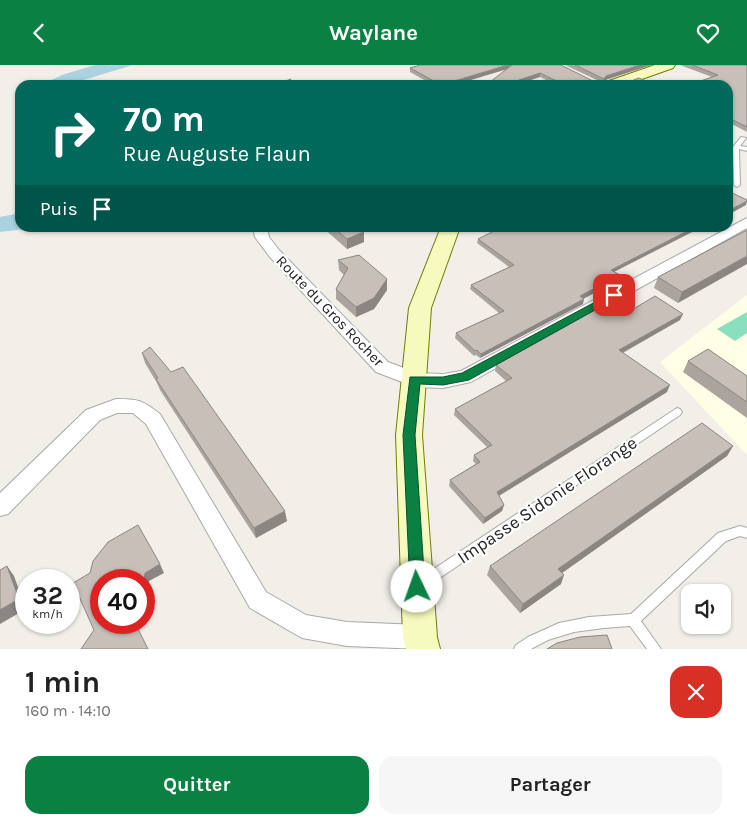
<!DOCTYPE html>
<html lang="fr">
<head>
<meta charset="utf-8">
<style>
	body { margin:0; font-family:Karla,sans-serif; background:#f6f6f6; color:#222; height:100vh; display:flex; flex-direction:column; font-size:19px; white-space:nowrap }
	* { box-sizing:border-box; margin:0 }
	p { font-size:16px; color:#767676 }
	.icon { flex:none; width:28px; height:28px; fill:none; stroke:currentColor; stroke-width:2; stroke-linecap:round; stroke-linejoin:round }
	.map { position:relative; height:584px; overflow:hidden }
	.sheet { display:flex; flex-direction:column; background:#fff; flex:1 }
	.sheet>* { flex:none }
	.banner { position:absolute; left:15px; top:15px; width:718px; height:152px; border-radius:15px; box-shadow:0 1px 4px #0004; background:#00695c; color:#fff; overflow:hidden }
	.fabs { position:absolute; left:681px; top:519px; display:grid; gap:10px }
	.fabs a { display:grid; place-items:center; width:50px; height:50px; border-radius:10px; background:#fff; box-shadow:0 1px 4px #0004; font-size:25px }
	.speed { position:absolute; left:15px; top:504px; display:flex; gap:10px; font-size:25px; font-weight:700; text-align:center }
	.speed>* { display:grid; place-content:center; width:65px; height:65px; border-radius:50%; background:#fff; box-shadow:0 1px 4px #0004; line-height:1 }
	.speed small { font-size:12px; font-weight:400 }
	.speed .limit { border:8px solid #d22; background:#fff; color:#111 }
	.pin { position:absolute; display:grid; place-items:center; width:42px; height:42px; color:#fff; margin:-21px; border-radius:10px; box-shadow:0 2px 8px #0006 }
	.me { position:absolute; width:55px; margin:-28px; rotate:357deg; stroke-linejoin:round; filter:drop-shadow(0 0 4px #0008) }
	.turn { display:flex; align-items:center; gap:18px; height:105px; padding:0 25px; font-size:22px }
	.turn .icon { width:65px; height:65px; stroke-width:2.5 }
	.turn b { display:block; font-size:35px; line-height:42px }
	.then { display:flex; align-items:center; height:48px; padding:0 25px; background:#0003; gap:10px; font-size:19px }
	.round { display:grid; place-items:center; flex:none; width:52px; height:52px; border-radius:15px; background:#f6f6f6 }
	.overview { display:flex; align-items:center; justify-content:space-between; height:85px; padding:0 25px }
	h1 { font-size:30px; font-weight:700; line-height:38px }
	.action { display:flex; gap:10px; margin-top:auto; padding:10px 25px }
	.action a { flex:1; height:58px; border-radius:15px; background:#0b8043; color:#fff; font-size:20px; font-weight:700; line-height:58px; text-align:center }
	.action a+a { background:#f6f6f6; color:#222 }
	header { display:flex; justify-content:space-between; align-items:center; height:65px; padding:0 25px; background:#0b8043; color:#fff; font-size:22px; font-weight:700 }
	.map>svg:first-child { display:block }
	.education { fill:#ffffe5 }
	.pitch { fill:#88e0be }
	.water { fill:#aad3df }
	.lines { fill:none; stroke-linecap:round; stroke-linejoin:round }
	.lane-casing { stroke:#a9a9a9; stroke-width:2 }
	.street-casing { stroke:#a9a9a9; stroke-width:2 }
	.secondary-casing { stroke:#707d05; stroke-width:2 }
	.lane { fill:#fff; fill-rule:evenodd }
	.street { fill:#fff; fill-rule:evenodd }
	.secondary { fill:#f7fabf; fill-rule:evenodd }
	.wall { fill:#aba49e }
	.shaded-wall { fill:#8b8681 }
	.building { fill:#c7bfb8; stroke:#8b8681 }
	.route { fill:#0b8043; stroke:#07532c }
	.labels { text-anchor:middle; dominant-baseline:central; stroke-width:4.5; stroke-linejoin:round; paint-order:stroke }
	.street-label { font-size:15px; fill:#222; stroke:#fff }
	.near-street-label { font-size:18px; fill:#222; stroke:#fff }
</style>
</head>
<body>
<header><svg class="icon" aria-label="back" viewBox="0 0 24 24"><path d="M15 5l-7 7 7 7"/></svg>Waylane<svg class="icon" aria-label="heart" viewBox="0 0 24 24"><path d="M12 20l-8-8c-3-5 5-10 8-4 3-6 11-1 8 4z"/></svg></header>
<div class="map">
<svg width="747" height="584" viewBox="0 0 747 584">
	<rect width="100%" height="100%" fill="#f2efe9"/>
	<polygon class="education" points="747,230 747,390 660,297"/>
	<polygon class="pitch" points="747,247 747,268 735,276 717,264"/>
	<g class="water">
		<polygon points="95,0 133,0 67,20 41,20 62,10"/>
		<polygon points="20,148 20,162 35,163 0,167 0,152"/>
	</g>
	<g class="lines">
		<defs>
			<g id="lane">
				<polygon points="741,72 746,73 740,81 747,82 747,86 739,84 740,120 737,122 734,120 733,82"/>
				<polygon points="677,343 680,344 682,347 680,350 428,521 424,522 420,521 418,517 420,513"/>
				<polygon points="740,461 747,463 747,473 740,471 726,476 641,556 661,584 647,584 630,561 604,563 574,567 548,575 531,584 514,584 516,580 528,572 559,558 589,552 631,549 718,468"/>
			</g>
			<g id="street">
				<polygon points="747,153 747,163 471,317 443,323 415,322 376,307 269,191 255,172 253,162 267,162 269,172 279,185 388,297 417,308 443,309 461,306"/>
				<path d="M116,334C138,334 142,335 160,349L266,527L306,550L347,557L420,560L429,563L432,572L429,581L421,584L347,581L302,573L250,543L146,359L133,348H117L100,355L8,449L0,451V428L86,345Z"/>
			</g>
			<g id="secondary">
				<polygon points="655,0 675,0 673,3 625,20 604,20 606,17"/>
				<polygon points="441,162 460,162 431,243 422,370 437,572 440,584 406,584 403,572 396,370 409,243"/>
			</g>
		</defs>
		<use href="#lane" class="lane-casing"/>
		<use href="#street" class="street-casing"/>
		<use href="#secondary" class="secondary-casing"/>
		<use href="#lane" class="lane"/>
		<use href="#street" class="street"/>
		<use href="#secondary" class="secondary"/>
	</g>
	<g class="wall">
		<polygon points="561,0 597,18 655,20 556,20 540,12 506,4 454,20 433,20 410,7 410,3"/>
		<polygon points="565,0 651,0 605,15 603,18"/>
		<polygon points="680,0 747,0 747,67 728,57 728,20 712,12"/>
		<polygon points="322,162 359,162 364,177 347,184"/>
		<polygon points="747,165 678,238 654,223 658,212"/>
		<polygon points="478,174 615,207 620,210 619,215 583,234 583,239 480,293 476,290 474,291 455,273 456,268 499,248 470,224 471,220 509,202 477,178"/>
		<polygon points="338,195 387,225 374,244 356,252 336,234 336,224 344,210 339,205"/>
		<polygon points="630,246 680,255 623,288 667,327 499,431 504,440 502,446 483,459 449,421 450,415 476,399 473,396 474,390 487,382 454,350 455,344 506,316 495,306 496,300 610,250"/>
		<polygon points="142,288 287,456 256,473 160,325 157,318 145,298"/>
		<polygon points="688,296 747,311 747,353 683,307"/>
		<polygon points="733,381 727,391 562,508 561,519 520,548 487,510 490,501"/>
	</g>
	<g class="shaded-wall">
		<polygon points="508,0 514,0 514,2 454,20 441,20"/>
		<polygon points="640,0 651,0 605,15 603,18 604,14 606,11"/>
		<polygon points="540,8 540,12 516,20 504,20"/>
		<polygon points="291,14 291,18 290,20 285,20"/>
		<polygon points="747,136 746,140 728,150 728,146"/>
		<polygon points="695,162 702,162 610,209 611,205"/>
		<polygon points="364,167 364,177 347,184 347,174"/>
		<polygon points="747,191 747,199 678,238 682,227"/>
		<polygon points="620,210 619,215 579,236 580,231"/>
		<polygon points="387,214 387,225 374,244 356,252 356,242"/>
		<polygon points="584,234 583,239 480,293 481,289"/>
		<polygon points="683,249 680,255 616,291 619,285"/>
		<polygon points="670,320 667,327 495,433 497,427"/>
		<polygon points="733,381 727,391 555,513 558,504"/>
		<polygon points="504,440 502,446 483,459 485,453"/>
		<polygon points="285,446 287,456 256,473 254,463"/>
		<polygon points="160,499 164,508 149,516 148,527 144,531 144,515 145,508"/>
		<polygon points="7,501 14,511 26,544 0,559 0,545"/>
		<polygon points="564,510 561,519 520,548 523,539"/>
	</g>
	<g class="building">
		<polygon points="420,0 508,0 441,20 410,3"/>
		<polygon points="512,0 561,0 597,18 626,18 639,13 655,20 594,20 589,18 582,20 572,20 567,18 563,19 540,8 504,20 486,20"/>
		<polygon points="575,0 640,0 606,11 604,14"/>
		<polygon points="692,0 747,0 747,62 729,53 728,53 728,20 689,20 718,10"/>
		<polygon points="291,14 285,20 274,20"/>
		<polygon points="728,126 747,135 747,136 728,146"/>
		<polygon points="333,162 359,162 364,167 347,174"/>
		<polygon points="502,162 695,162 611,205 620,210 580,231 584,234 481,289 477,285 475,286 456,268 504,246 471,220 514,200 478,174"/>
		<polygon points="747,165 747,191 682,227 658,212"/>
		<polygon points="359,190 387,214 374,233 356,242 336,224 348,203 338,195"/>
		<polygon points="655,231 683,249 619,285 670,320 497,427 504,440 485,453 450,415 480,397 474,390 492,380 455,344 512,313 496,300 599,243 610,250 625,242 630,246"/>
		<polygon points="150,282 171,307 183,302 285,446 254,463 156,314 158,313 142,288"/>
		<polygon points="708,284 747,311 747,337 688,296"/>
		<polygon points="702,358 733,381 558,504 564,510 523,539 490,501"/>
		<polygon points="138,460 160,499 145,508 144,515 101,515 101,558 135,558 148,584 81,584 94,565 73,518 90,508 93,496 108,477"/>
		<polygon points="7,501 19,534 0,545 0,505"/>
		<polygon points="607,570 612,584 547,584 557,578 580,572"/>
	</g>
	<polygon class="route" points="614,227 619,230 618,232 469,315 443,320 420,319 415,370 425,522 423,527 417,529 412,527 410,522 403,370 410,312 443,312 462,308"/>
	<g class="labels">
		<g class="street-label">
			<text transform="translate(330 246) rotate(46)">Route du Gros Rocher</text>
		</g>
		<g class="near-street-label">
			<text transform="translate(547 435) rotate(-34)">Impasse Sidonie Florange</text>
		</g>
	</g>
</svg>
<div class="fabs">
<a><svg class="icon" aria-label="sound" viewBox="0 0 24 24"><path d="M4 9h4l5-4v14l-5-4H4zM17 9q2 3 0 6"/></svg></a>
</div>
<div class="speed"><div>32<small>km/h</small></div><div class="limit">40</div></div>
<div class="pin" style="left:614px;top:230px;background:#d93025"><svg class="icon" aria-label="arrive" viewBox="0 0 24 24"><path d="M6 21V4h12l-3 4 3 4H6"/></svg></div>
<svg class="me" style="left:417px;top:522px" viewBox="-20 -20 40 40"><circle r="19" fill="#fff"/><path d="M0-13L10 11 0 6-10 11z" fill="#0b8043"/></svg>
<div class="banner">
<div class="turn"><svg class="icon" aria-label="right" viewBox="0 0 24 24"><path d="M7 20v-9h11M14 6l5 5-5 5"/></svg><div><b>70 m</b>Rue Auguste Flaun</div></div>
<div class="then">Puis<svg class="icon" aria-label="arrive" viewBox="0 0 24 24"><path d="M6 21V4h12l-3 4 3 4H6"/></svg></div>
</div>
</div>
<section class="sheet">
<div class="overview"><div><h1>1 min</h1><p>160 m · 14:10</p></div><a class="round" style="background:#d93025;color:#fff"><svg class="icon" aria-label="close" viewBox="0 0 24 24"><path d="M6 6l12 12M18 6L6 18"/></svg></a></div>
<div class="action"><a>Quitter</a><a>Partager</a></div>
</section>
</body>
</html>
